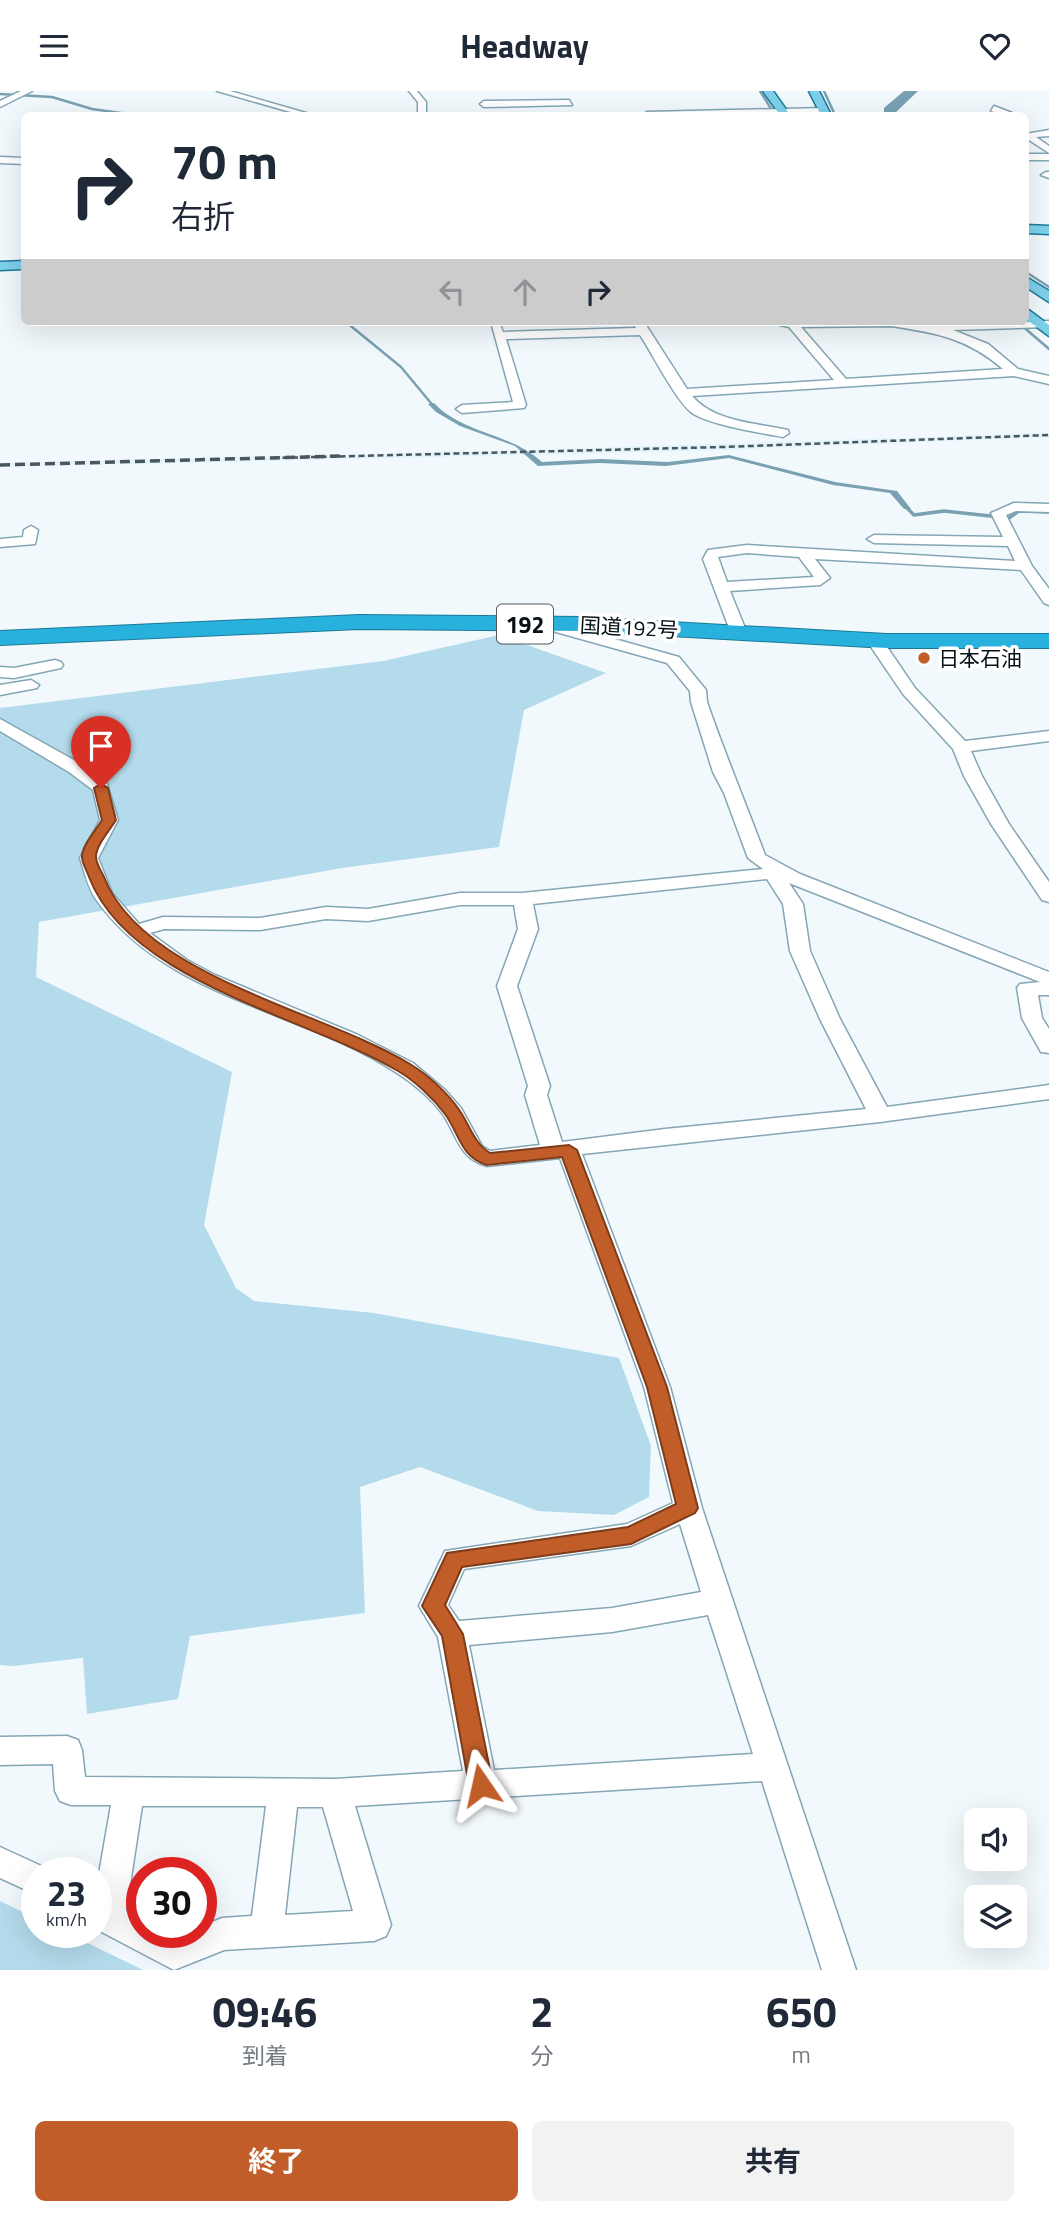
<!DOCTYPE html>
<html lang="ja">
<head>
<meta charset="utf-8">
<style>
	body { margin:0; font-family:"Titillium Web","Noto Sans JP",sans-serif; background:#f2f2f3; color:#1f2937; height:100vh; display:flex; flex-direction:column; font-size:26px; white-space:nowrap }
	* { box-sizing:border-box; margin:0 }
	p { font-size:23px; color:#747a83 }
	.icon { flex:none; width:38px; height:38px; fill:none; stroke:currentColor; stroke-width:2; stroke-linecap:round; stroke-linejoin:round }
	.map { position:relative; height:1879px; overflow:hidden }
	.side { display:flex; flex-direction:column; background:#fff; flex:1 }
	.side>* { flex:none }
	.top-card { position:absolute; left:21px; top:21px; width:1008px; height:214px; border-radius:10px; box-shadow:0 7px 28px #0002; background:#fff; color:#1f2937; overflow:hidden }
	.controls { position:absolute; left:964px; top:1717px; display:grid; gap:14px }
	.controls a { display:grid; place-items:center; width:63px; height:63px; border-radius:10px; background:#fff; box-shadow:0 7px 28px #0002; font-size:35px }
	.speed { position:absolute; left:21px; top:1766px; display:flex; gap:14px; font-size:35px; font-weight:700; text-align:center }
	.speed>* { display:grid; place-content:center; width:91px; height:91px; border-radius:50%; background:#fff; box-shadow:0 7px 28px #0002; line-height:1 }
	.speed small { font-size:18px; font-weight:400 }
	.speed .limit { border:10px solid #d22; background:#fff; color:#111 }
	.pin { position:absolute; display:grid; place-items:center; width:60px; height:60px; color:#fff; margin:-72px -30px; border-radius:50% 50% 50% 0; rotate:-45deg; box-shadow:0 0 7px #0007 }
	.pin .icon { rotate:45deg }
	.me { position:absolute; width:77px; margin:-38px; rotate:349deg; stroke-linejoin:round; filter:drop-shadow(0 0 5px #0008) }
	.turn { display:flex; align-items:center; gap:24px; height:147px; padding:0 35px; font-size:32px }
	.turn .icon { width:91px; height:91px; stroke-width:2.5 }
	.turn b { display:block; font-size:49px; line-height:60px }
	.lanes { display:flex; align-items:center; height:66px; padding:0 35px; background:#0003; justify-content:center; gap:35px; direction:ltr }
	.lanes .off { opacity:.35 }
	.eta { display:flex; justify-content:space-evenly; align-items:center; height:119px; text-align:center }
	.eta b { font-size:42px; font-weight:700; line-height:49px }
	.action { display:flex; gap:14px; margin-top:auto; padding:14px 35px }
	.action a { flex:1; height:80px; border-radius:10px; background:#c15d29; color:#fff; font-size:28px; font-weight:700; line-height:80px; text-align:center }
	.action a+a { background:#f2f2f3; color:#1f2937 }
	header { display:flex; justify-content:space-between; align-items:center; height:91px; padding:0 35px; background:#fff; font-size:32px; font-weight:700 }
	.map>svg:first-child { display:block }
	.built { fill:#e2f4fc }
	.green { fill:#b4dbec }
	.water { fill:#7aa1b2 }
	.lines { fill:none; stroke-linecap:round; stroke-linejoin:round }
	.stream-far1 { stroke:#7aa1b2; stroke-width:2.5 }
	.stream { stroke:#7aa1b2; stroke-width:3.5 }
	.river { fill:#7aa1b2; fill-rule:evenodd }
	.minor-casing { stroke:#84a6b5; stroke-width:3 }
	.major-casing { stroke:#1c7997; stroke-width:3 }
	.highway-casing { stroke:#1c7997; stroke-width:2 }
	.minor { fill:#fff; fill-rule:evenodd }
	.major { fill:#7ed0ea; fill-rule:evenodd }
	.highway { fill:#28b1dc; fill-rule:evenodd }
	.rail-far1 { stroke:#4c565b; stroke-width:2.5; stroke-dasharray:6 3.5; stroke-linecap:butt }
	.rail { stroke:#4c565b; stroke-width:3.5; stroke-dasharray:10 5; stroke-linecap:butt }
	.route { fill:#c15d29; stroke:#7d3c1b; stroke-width:2 }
	.poi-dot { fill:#c15d29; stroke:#fff; stroke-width:2.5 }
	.labels { text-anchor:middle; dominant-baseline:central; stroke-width:7; stroke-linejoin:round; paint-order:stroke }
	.far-street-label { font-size:21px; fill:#051116; stroke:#fff }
	.far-poi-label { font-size:21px; fill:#051116; stroke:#fff; text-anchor:start }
	.shield { fill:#fff; stroke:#50585c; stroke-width:2 }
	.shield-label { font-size:23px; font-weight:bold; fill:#051116 }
</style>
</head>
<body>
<header><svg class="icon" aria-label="menu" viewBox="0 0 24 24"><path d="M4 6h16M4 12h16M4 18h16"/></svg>Headway<svg class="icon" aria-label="heart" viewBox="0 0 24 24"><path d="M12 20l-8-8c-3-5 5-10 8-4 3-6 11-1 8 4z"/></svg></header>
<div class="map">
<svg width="1049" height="1879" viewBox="0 0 1049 1879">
	<rect width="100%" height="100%" fill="#f2f9fc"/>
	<g class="built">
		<polygon points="1049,342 1049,346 726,359 534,364 528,359"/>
		<polygon points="521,359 526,364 0,376 0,372"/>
	</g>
	<g class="green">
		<polygon points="499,544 606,582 524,619 499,756 342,777 39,831 36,886 232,981 204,1134 236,1197 254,1210 374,1222 619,1267 651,1355 649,1406 614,1424 538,1420 420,1376 360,1396 365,1522 190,1545 178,1608 87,1623 83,1567 13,1575 0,1574 0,617 383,570"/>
		<polygon points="0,1810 37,1828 37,1841 65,1841 143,1879 0,1879"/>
	</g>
	<path class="water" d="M434,312C463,343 511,342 542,371L601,368L668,371L729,364L835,391L897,400L911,418H904L890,402L833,394L729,367L666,375L599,372L538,375L515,355L460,335L436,321L428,313Z"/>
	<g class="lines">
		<g class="stream-far1">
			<polyline points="760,0 775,24"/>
			<polyline points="824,0 835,24"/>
			<polyline points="0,3 52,6 92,18 135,24"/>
			<polyline points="887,24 889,20"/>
			<polyline points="1026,181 1049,196"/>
			<polyline points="346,231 401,276 435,317"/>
			<polyline points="1020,233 1049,258"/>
		</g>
		<polyline class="stream" points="905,415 914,424 944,420 1009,427 1019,420 1049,421"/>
		<polygon class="river" points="904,0 918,0 894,23 884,23 884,17"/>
		<defs>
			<g id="minor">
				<polygon points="21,0 32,0 0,16 0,10"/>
				<polygon points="217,0 230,0 313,24 301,24"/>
				<polygon points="409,0 417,0 426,11 426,24 418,24 418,11"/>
				<polygon points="569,9 572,14 484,16 480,13 484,10"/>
				<polygon points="994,15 1012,22 1013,24 1003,24 991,20"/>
				<polygon points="825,17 822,22 643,24 647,21"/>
				<polygon points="1049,39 1049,45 1036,46 1049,55 1049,62 1026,47 1026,43"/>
				<rect x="1026" y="63" width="23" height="6"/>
				<polygon points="0,66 24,67 24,73 0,72"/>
				<polygon points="1046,81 1049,81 1049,87 1041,84"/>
				<path d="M1049,230V236L953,239L988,253L1018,278L1049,285V293L1014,285L692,305C714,331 756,332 788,339L789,342L783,346C761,342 710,334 692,322C676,310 652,262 640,244L506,248L526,314L524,317L462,322L456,318L462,314L513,311L491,231H499L503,241L636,237L632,231H644L687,298L834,289L789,236L766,231H909L941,235L946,233ZM891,235C937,242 967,247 1003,278L846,288L801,236Z"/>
				<path d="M1014,412L1049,413V421L1016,420L1006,424L1032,475L1049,498V514L1044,512L1021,479L815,468L830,487L820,494L730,500L747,542L739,547L731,542L703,468L708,459L747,454L1015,470L1008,455L874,452L867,448L874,444L1003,446L991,422ZM747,462L799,466L814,486L727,491L718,466Z"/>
				<polygon points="31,435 38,439 35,453 0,456 0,448 23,446 24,439"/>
				<path d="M543,528L679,566L706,599L707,611C725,663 746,713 765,764L800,783L1049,881V904H1038L1042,927L1049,938V962L1041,961L1022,927L1017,897L1020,893L1040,891L789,792L803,813L810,860L840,928L887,1016L1049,994V1008L880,1031L582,1063L670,1296L702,1417L856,1879H822L762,1690L355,1715L391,1834L386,1845L374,1850L224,1859L174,1879L96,1838V1800L111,1714H71L60,1710L55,1700L53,1673L0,1674V1646L67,1645L78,1649L82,1659L85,1686L335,1688L463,1680L438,1546L419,1515L445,1460L627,1433L673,1412L644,1296L560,1067L487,1075C460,1068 458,1047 444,1025C433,1009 413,992 397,982C301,918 165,908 95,807C88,796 84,780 80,767L100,729L93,699L69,681L0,640V628L81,673L107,693L118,729L98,767L112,802L139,833L163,826L260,827L326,816L368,818L460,802H522L763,778L748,767L724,702L713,681L691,611L690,600L667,572L538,536L535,533L538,530ZM767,788L783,813L790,860L820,928L866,1018L665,1038L562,1051L547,1004L550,995L517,895L538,838L533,813ZM460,814H514L518,838L497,895L528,995L525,1004L540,1054L490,1060L482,1055L461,1017L445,999L413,972L358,944L215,884L187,869L150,842L164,838L260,839L326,828L368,830ZM680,1433L701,1501L612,1517L459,1530L448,1514L464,1478L631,1455ZM708,1524L753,1663L494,1679L469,1554L612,1541ZM142,1715H266L252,1825L222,1827L201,1836V1841H190L178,1847L167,1841H142V1828L126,1820ZM297,1716H323L353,1820L285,1824Z"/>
				<polygon points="875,545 881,547 915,597 965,650 1049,640 1049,650 971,660 982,685 1009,733 1049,791 1049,811 1042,809 991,733 964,685 953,658 903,603 867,550"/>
				<polygon points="55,569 61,571 63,574 61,577 14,587 0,586 0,576 14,577"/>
				<polygon points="31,589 39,594 37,597 0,604 0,594"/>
				<polygon points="0,1756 48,1778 50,1782 37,1782 37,1804 0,1787"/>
			</g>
			<g id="major">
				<polygon points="763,0 773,0 790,24 780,24"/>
				<polygon points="809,0 819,0 831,24 821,24"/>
				<polygon points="1026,134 1049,135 1049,143 1026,142"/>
				<polygon points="24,170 24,178 0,179 0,171"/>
				<polygon points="1026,186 1049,200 1049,211 1026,196"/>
				<polygon points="1026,217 1049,234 1049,245 1026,228"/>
			</g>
			<polygon id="highway" points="359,524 582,526 887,543 1049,543 1049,557 887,557 582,540 359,538 0,554 0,540"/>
		</defs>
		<use href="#minor" class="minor-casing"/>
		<use href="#major" class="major-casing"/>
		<use href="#highway" class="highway-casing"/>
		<use href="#minor" class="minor"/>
		<use href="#major" class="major"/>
		<use href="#highway" class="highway"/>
		<polyline class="rail-far1" points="273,367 724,356 1049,344"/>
		<polyline class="rail" points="0,374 343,365"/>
	</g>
	<path class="route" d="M101,693L108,697L116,729C110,739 96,754 96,766C96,772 101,780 104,786C142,885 323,920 410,973C428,984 448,1002 460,1020C470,1035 474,1052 490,1062L569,1054L577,1059L667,1296L698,1417L695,1422L631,1453L462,1476L445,1514L463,1543L493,1694L489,1701L481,1704L472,1701L469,1694L442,1545L422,1515L447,1462L628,1436L676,1413L647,1296L562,1066L487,1074C461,1067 459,1042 445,1023C433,1007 415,990 398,980C307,926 129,891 89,786C87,780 82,772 82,766C82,754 96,739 102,729L94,697Z"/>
	<circle class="poi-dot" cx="924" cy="567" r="7"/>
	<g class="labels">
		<g class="far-street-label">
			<text transform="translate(629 536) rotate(3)">国道192号</text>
		</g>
		<g class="far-poi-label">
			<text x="938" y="567">日本石油</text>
		</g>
		<rect class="shield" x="497" y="513.5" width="56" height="39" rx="5"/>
		<g class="shield-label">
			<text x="525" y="533">192</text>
		</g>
	</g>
</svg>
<div class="controls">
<a><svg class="icon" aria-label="sound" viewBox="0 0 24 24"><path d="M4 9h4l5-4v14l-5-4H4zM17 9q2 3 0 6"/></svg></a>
<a><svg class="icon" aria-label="layers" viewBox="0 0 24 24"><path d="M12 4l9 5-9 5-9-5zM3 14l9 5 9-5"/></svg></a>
</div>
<div class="speed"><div>23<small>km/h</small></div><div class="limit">30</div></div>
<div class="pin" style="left:101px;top:697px;background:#d93025"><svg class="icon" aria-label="arrive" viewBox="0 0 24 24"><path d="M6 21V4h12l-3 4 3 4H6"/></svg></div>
<svg class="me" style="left:481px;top:1694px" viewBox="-20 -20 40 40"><path d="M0-17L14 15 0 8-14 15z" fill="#c15d29" stroke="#fff" stroke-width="4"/></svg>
<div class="top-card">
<div class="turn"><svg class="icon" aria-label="right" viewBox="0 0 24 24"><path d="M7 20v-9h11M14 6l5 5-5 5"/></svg><div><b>70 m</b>右折</div></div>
<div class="lanes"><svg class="icon off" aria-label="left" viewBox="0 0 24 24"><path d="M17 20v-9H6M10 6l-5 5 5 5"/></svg><svg class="icon off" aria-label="ahead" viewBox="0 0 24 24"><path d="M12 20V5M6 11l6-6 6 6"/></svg><svg class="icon" aria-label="right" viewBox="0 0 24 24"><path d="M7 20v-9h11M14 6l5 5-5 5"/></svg></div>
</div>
</div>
<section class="side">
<div class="eta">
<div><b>09:46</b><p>到着</p></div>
<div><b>2</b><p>分</p></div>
<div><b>650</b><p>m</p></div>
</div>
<div class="action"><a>終了</a><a>共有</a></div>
</section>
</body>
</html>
